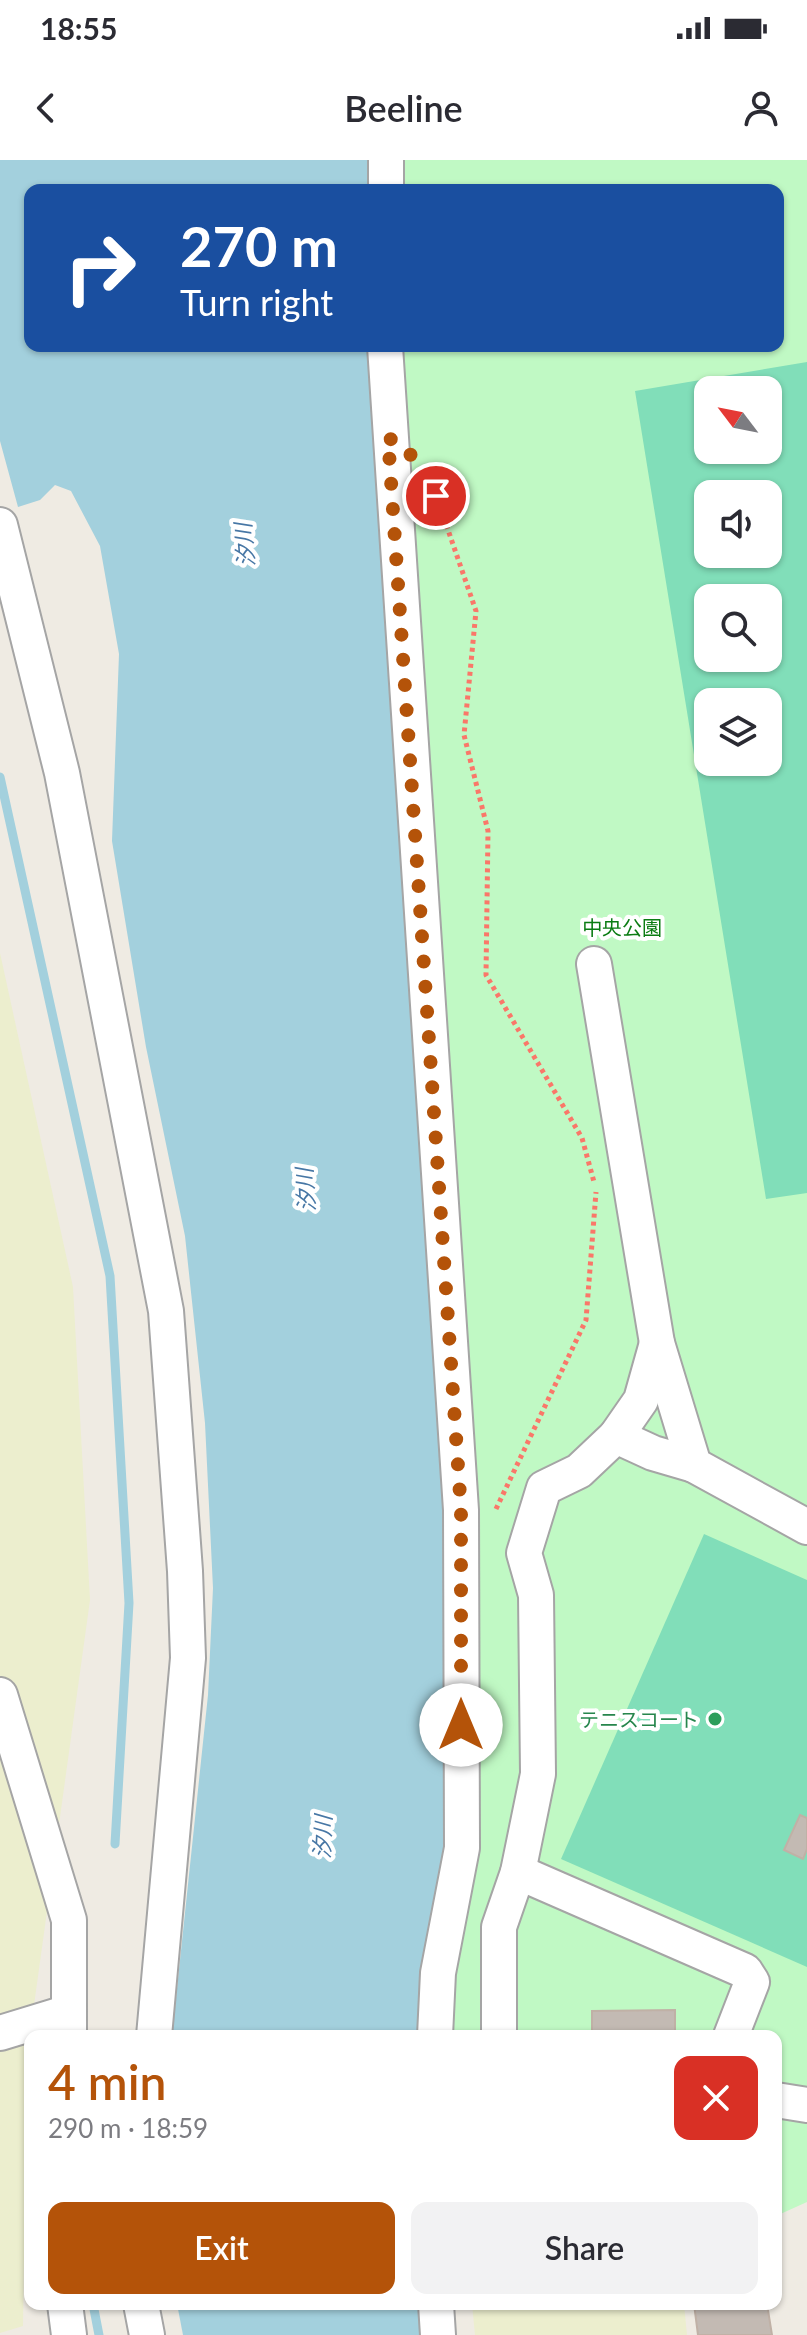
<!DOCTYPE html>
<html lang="en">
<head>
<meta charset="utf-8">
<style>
	body { margin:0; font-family:Lato,"Noto Sans JP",sans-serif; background:#f2f2f3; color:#2b2b33; height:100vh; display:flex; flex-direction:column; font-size:30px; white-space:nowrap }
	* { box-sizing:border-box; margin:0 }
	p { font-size:26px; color:#7c7c81 }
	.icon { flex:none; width:44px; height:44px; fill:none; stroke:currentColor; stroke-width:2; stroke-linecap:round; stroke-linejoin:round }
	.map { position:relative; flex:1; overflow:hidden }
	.drawer { position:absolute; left:24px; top:1870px; width:758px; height:280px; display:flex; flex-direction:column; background:#fff; border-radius:16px; box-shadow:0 2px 6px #0004 }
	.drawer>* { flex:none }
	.banner { position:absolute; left:24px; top:24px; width:760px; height:168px; border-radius:16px; box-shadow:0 2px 6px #0004; background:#1a4fa0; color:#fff; overflow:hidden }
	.needle { width:52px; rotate:302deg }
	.fabs { position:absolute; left:694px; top:216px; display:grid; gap:16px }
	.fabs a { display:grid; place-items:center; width:88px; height:88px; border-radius:16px; background:#fff; box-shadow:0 2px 6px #0004; font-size:40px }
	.pin { position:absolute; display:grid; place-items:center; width:68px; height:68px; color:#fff; margin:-34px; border:4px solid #fff; border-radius:50%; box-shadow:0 2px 8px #0007 }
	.me { position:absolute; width:88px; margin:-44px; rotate:0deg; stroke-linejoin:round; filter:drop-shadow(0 0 6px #0008) }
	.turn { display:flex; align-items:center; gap:28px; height:168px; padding:0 24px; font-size:36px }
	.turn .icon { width:104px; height:104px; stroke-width:2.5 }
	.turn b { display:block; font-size:56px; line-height:68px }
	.round { display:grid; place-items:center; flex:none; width:84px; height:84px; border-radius:16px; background:#f2f2f3 }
	.head { display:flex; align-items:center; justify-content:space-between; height:136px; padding:0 24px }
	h1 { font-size:48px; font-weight:600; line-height:60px; color:#b45309 }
	.action { display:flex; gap:16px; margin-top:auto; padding:16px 24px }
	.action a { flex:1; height:92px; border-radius:16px; background:#b45309; color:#fff; font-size:32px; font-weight:600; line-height:92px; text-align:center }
	.action a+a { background:#f2f2f3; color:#2b2b33 }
	.status { display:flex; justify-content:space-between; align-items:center; height:56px; padding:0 40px; background:#fff; direction:ltr }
	.status svg { height:22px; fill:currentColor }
	header { display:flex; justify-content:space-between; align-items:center; height:104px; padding:0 24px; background:#fff; font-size:36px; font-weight:600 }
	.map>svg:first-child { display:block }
	.farmland { fill:#eceece }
	.park { fill:#c0f9c4; fill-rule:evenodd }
	.pitch { fill:#81deb9; fill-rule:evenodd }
	.water { fill:#a3d0dd }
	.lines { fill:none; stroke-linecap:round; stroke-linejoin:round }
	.stream { stroke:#a3d0dd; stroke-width:9 }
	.building { fill:#c3bab3; stroke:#c0b1a6; stroke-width:2 }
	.minor-casing { stroke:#a5a5a5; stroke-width:38 }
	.path { stroke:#fa7769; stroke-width:5; stroke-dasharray:4 4; stroke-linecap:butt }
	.minor { stroke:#fff; stroke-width:34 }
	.route { stroke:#b45309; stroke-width:14; stroke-dasharray:0 25.2 }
	.leisure-dot { fill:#2e9e5b; stroke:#fff; stroke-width:3 }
	.labels { text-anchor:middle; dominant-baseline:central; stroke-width:8; stroke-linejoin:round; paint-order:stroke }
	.park-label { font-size:20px; fill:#0b7c13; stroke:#fff }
	.leisure-label { font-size:20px; fill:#27864d; stroke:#fff; text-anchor:end }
	.water-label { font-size:22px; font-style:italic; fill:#4777a5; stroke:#fff }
</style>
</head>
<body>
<div class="status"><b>18:55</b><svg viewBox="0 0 49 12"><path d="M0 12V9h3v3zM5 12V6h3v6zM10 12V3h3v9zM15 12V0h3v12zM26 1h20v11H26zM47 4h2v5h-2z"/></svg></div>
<header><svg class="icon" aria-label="back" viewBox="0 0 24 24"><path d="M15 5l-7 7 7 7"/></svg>Beeline<svg class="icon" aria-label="person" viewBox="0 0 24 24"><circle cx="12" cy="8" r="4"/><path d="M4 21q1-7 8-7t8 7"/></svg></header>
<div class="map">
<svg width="807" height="2175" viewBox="0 0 807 2175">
	<rect width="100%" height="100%" fill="#efebe3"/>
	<g class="farmland">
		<polygon points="0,793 73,1127 90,1440 27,1896 23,2166 0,2173"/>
		<polygon points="472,2144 684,2144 687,2175 475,2175"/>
	</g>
	<path class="park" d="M397,0H807V2042L776,2056V1876H447L399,186H778V30H396ZM708,230H768V290H708ZM708,334H768V394H708ZM708,438H768V498H708ZM708,542H768V602H708Z"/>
	<g class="pitch">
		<path d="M807,202V1033L766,1039L635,231ZM708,230H768V290H708ZM708,334H768V394H708ZM708,438H768V498H708ZM708,542H768V602H708Z"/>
		<polygon points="704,1374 807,1420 807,1807 561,1699"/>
	</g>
	<g class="water">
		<polygon points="0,0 378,0 378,30 30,30 30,186 377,186 451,1348 452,1698 426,1876 172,1876 208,1535 213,1428 205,1263 185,1076 146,887 112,681 119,494 100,386 71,331 55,325 40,340 18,347 0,281"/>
		<polygon points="177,2144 425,2144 427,2175 183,2175"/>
	</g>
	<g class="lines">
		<g class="stream">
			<polyline points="0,617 110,1116 129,1443 115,1684"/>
			<polyline points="93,2144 99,2175"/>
		</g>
	</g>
	<g class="building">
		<polygon points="800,1655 807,1658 807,1689 803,1699 784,1690"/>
		<polygon points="675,1850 675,1876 592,1876 592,1851"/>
		<polygon points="694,2144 767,2144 772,2175 698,2175"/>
	</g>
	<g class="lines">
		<defs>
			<g id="minor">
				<polyline points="386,30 386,0"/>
				<polyline points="385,186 461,1350 462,1688 438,1813 435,1876"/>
				<polyline points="0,365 62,613 166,1151 185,1411 188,1498 154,1876"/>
				<polyline points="594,804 657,1183 694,1305 807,1367"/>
				<polyline points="616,1276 641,1240 657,1183"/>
				<polyline points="0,1535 69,1760 69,1876"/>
				<polyline points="518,1712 745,1811 752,1822 731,1876"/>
				<polyline points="0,1873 69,1852"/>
				<polyline points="499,1876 499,1767 518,1712 538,1614 536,1435 524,1393 544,1328 579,1311 616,1276 653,1293 694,1305"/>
				<polyline points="776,1940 807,1945"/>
				<polyline points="65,2144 69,2175"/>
				<polyline points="141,2144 147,2175"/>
				<polyline points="436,2144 438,2175"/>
			</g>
		</defs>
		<use href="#minor" class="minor-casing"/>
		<g class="path">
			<polyline points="428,312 476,451 464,575 488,671 486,815 582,978 594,1022"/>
			<polyline points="496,1349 586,1160 596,1032"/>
		</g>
		<use href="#minor" class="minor"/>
	</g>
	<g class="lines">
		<polyline class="route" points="436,336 426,307 388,277 461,1350 461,1565"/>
	</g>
	<circle class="leisure-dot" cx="715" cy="1559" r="8"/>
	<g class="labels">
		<g class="park-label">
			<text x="622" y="767">中央公園</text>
		</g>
		<g class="leisure-label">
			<text x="699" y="1559">テニスコート</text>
		</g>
		<g class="water-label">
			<text transform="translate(244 385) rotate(-95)">汐川</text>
			<text transform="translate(305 1030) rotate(-94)">汐川</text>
			<text transform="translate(322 1677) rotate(-88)">汐川</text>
		</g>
	</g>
</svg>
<div class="fabs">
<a><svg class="needle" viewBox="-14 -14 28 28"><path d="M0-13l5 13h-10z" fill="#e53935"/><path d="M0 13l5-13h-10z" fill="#7c7c81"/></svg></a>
<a><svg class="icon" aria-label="sound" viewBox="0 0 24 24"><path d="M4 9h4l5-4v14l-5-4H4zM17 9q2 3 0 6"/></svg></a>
<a><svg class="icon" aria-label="search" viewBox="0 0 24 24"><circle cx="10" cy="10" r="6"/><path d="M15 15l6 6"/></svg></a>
<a><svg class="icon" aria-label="layers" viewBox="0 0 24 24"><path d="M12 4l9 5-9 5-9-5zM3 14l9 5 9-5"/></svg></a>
</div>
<div class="pin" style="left:436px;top:336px;background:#d93025"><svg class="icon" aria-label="arrive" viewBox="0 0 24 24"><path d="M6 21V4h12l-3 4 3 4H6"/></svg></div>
<svg class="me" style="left:461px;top:1565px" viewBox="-20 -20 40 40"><circle r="19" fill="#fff"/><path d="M0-13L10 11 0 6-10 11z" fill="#b45309"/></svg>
<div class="banner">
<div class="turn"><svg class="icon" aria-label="right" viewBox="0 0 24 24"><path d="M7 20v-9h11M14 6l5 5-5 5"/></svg><div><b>270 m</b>Turn right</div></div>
</div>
<section class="drawer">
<div class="head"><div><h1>4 min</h1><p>290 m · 18:59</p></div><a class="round" style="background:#d93025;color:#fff"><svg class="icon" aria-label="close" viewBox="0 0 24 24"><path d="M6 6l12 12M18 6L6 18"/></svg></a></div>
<div class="action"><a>Exit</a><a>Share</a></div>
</section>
</div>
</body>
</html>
